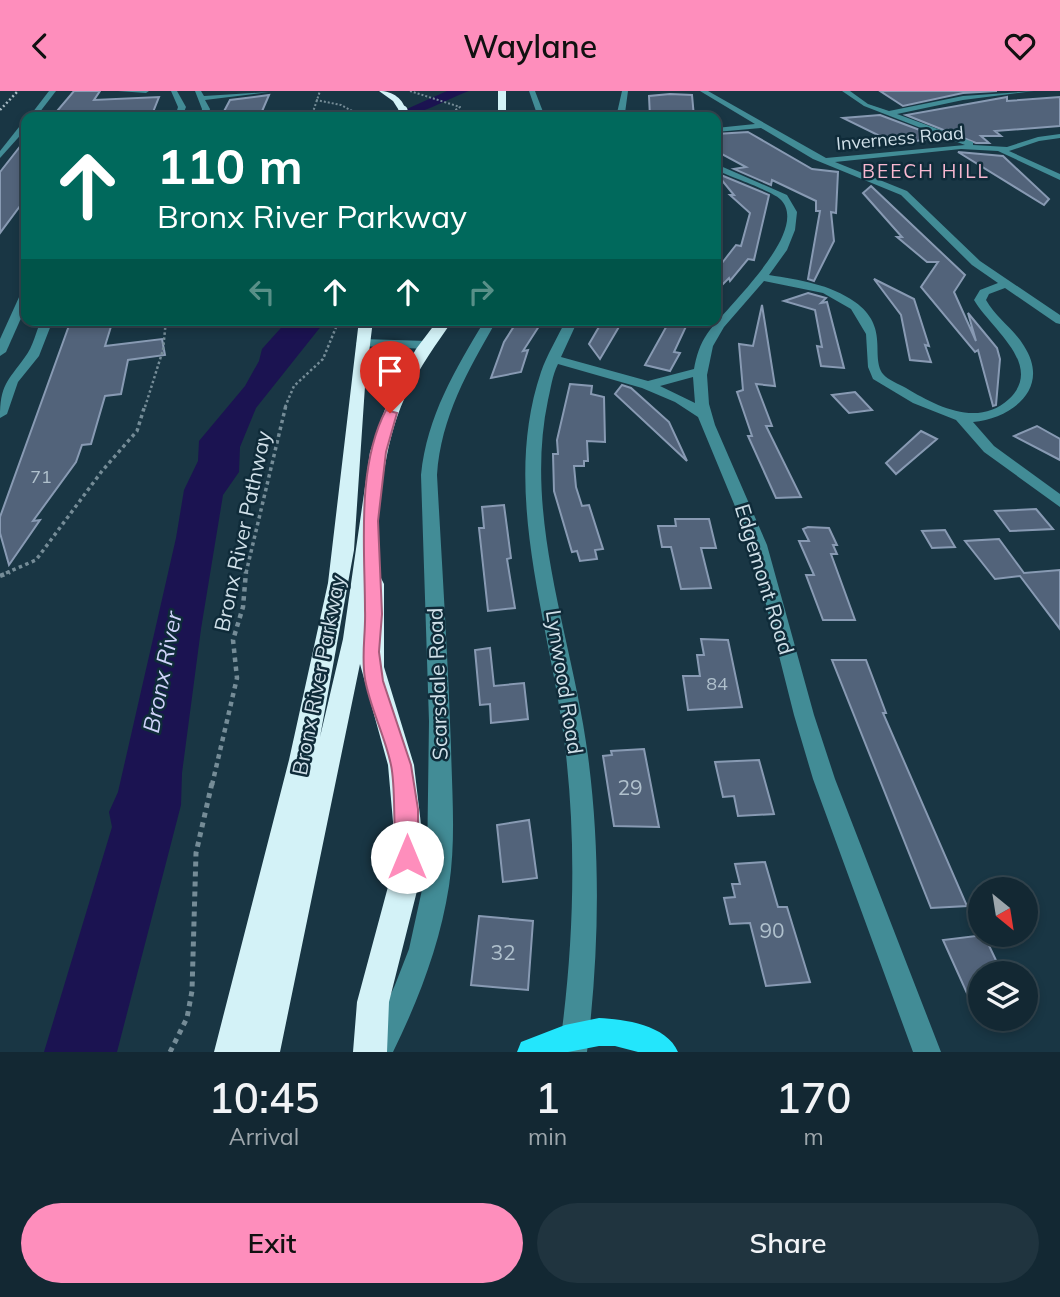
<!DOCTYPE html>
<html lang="en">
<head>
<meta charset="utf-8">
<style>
	body { margin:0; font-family:Mulish,sans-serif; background:#20343f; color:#f1f3f6; height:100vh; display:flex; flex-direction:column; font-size:26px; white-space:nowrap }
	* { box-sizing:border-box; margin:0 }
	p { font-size:23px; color:#9da6ac }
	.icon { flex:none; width:38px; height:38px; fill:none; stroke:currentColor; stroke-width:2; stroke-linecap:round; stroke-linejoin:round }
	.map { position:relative; height:961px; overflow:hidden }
	.panel { display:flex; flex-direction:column; background:#132833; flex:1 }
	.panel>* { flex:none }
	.guide { position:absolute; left:21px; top:21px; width:700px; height:214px; border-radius:14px; box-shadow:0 4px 10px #0003,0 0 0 2px #32444e; background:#00695c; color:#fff; overflow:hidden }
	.needle { width:46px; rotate:150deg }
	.fabs { position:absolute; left:968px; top:786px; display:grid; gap:14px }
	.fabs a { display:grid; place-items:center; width:70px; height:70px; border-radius:50%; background:#132833; box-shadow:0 4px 10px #0003,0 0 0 2px #32444e; font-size:35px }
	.pin { position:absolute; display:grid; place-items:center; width:60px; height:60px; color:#fff; margin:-72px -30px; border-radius:50% 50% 50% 0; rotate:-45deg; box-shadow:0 0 7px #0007 }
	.pin .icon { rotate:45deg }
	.me { position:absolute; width:77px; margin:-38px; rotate:0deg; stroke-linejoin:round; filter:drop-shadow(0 0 5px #0008) }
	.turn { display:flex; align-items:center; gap:24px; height:147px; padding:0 21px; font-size:32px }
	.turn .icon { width:91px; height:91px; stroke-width:2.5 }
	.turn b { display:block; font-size:49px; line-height:60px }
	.lanes { display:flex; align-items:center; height:66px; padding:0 21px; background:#0003; justify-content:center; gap:35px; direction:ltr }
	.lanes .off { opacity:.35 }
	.eta { display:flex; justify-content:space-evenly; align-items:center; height:119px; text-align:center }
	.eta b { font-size:42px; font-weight:600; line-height:49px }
	.cta { display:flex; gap:14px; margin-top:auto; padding:14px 21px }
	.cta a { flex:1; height:80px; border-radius:42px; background:#fe8ebc; color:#111; font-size:28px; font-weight:600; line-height:80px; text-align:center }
	.cta a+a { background:#20343f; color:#f1f3f6 }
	header { display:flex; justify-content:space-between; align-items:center; height:91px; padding:0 21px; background:#fe8ebc; color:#111; font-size:32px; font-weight:600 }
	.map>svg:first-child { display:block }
	.water { fill:#1b1351 }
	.building { fill:#52637a; stroke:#889ab3; stroke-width:2 }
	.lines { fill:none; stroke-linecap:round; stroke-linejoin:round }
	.path-far4 { stroke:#758c97; stroke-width:2; stroke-dasharray:2 2; stroke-linecap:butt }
	.path-far3 { stroke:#758c97; stroke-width:2.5; stroke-dasharray:2.5 2.5; stroke-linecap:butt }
	.path-far2 { stroke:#758c97; stroke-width:3.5; stroke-dasharray:3.5 3.5; stroke-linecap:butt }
	.path-far1 { stroke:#758c97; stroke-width:4.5; stroke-dasharray:4.5 4.5; stroke-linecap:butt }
	.path { stroke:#758c97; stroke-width:5; stroke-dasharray:5 5; stroke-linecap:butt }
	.minor { fill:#428c96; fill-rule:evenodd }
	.major { fill:#23e6fc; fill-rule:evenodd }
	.highway { fill:#d3f2f7; fill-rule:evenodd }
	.rail { stroke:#a7bac4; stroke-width:2.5; stroke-dasharray:2 2.5; stroke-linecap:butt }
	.highway-bridge { stroke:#d3f2f7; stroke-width:9 }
	.route { fill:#fe8ebc; stroke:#a55c7a; stroke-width:2 }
	.labels { text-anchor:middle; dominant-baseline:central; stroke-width:5; stroke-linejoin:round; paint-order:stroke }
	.far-street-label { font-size:18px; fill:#d0e0e9; stroke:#0f2b39 }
	.number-label { font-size:18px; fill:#b0c1cd }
	.far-neighbourhood-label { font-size:19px; letter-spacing:2px; fill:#f8b8d0; stroke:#0f2b39 }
	.street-label { font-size:21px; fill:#d0e0e9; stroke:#0f2b39 }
	.near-number-label { font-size:21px; fill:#b0c1cd }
	.water-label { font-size:23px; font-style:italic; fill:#cfd2f9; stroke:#0f2b39 }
</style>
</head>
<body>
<header><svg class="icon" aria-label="back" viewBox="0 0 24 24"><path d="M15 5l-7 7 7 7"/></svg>Waylane<svg class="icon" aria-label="heart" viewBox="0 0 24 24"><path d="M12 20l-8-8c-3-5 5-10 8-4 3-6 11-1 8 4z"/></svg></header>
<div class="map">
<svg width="1060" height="961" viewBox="0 0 1060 961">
	<rect width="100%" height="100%" fill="#193644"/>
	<g class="water">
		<path d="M447,0H469C440,11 419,26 389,26Z"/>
		<polygon points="288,229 326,229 256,317 240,356 239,381 223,404 201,538 182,682 181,714 117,961 44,961 112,736 109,721 118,701 176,447 184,399 198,370 199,350 245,295 259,270 262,258"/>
	</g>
	<g class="building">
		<polygon points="74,0 100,0 94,9 159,6 151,26 52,26"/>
		<polygon points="880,0 997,0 963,2 903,15"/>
		<polygon points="670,3 692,4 694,26 650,26 649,5"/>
		<polygon points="269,4 260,25 221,26 230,9"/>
		<polygon points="1007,6 1007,10 1060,6 1060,35 995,40 1001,45 981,45 989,52 976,52 906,24"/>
		<polygon points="880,24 941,47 929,44 925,49 894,52 843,27"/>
		<polygon points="748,41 812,78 838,81 836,122 831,121 834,150 814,190 808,188 820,120 816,120 816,110 772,89 771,94 734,78 746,76 716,60 716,43"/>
		<polygon points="26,48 26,107 0,142 0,81"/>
		<polygon points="958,61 1003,65 1049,108 1044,114"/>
		<polygon points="716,82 769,104 754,169 748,168 730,190 729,187 721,195 722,172 736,154 741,155 750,122 730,104 734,104"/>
		<polygon points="871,95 965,184 954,201 976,250 968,222 997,257 1000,268 996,314 993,315 978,259 975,261 921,196 938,171 927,171 897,146 902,146 863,102"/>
		<polygon points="874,188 914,208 929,255 925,254 931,271 910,269 901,224"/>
		<polygon points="808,202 826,207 821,212 827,211 844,277 821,275 817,255 822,256 815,219 784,210"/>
		<polygon points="762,214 775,295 756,293 772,335 766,335 801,406 776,407 748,345 752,345 737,301 743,299 739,253 753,255"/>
		<polygon points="71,229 113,229 105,255 162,248 165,264 128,269 121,303 105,305 91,353 82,354 76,371 33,430 40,429 9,474 0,442 0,426"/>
		<polygon points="518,229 543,229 523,260 528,259 521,281 491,287 504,251"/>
		<polygon points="603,229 623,229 600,268 589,253"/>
		<polygon points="670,229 689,229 674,261 680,262 670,280 645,274"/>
		<polygon points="570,293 592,295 591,303 604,306 605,351 587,350 588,370 584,370 584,375 574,375 576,396 582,415 589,414 603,458 595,459 597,468 580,470 577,460 572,461 554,400 553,363 558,363 557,349"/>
		<polygon points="622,294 631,297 669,331 687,370 615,303"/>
		<polygon points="855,301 872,319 849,322 832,304"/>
		<polygon points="1037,335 1060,348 1060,369 1014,345"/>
		<polygon points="921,340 937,348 896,383 886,372"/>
		<polygon points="504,414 511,467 507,468 515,517 488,520 479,437 484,437 482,416"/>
		<polygon points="1036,418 1053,438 1010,440 995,420"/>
		<polygon points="675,428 709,428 716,457 701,457 711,497 681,498 671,456 662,456 658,435 676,435"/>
		<polygon points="808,436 829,437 837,454 833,454 837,463 831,463 855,529 823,529 806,484 814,484 799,450 809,450 803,438"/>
		<polygon points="945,439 955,456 932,457 922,440"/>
		<polygon points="999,448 1024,482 1060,479 1060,538 1020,485 995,488 965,450"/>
		<polygon points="701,548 728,549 742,616 688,619 683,585 700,585 697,564 704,564"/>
		<polygon points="490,557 494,595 524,592 528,628 491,632 490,613 480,614 475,559"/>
		<polygon points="832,569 866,569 886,622 883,622 967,815 931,817"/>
		<polygon points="644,658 659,736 614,735 603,665 612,664 611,660"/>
		<polygon points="759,669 774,723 738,725 734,705 723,706 715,671"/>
		<polygon points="529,729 537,787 503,791 497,734"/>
		<polygon points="765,771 778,816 787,816 810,891 766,895 750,832 730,833 724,807 735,806 732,793 740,793 735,773"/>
		<polygon points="479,825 533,830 528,899 471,894"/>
		<polygon points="984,844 1002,882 980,882 980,931 943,849"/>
	</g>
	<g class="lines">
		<g class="path-far4">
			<polyline points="410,0 460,16 454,20 417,26"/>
			<polyline points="316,9 341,14 354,21 352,26"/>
			<polyline points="304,26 314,18 320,0"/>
		</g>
		<g class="path-far3">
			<polyline points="145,316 163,259 166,229"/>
			<polyline points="285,316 294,295 323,268 339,229"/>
		</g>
		<g class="path-far2">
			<polyline points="6,482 36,469 102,380 137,340 145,314"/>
			<polyline points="246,482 286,314"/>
		</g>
		<g class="path-far1">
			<polyline points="0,485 10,481"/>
			<polyline points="212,694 237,587 233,549 243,516 246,481"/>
		</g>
		<polyline class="path" points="170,961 187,927 192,900 196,762 212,692"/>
		<g class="minor">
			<polygon points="49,0 56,0 36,26 29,26"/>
			<polygon points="118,0 149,0 146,2"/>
			<polygon points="171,0 177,0 186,16 182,26 175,26 178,16"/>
			<polygon points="195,0 201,0 204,5 269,1 205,9 210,18 208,26 201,26 202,18"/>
			<polygon points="529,0 535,0 545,26 538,26"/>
			<polygon points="622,0 628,0 625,22 627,26 620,26 617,22"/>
			<path d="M700,0H708L826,67L965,54L864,15L842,0H850L868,13L889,20L963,5L1034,0L963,9L897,23L973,51V54L1007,56L1038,46L1060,43V47L1039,50L1009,60L1060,83V89L998,60L961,58L835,71L907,100L980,170L1060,224V233L1056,232L1005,197L989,203L986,209C996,227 1014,238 1024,255C1051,297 1013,327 973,331L994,355L1060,403V416L984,361L956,329L913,312L873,288L868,276L866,243L851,218L823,202L764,190L724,236L713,255L707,284L709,313L715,334L767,454L814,624L835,688L941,961H913L813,688L794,624L751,454L698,326L675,311L642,297L558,273C552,285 551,297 548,309C523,428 573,548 588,665C601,764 599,863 587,961H559C573,863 577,763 566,664C553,539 499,405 541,281C547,264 557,247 566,229H578L561,266L648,290L694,278C696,266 700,253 707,243C724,218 813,139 780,108C772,100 729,85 716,79V73L787,104L797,121L795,139L787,159L769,184C799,189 830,193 855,211C890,236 870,265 883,283C888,289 899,293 906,297C936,315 978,337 1009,308C1045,274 990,237 974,209L980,199L998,192L972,174L901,104L813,68L761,37L716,41V37L755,33ZM693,286L695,312L660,295Z"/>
			<polygon points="23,31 26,31 26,38 0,67 0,60"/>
			<polygon points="26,201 26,216 6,261 0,265 0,248 20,204"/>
			<path d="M41,229H53L39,265L18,291L7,323L0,327C0,294 7,291 25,266C33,256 36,241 41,229Z"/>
			<path d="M485,229H497C468,279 441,326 437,384C442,475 448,565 451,656C452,702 456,749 449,795C440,853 419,908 393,961H364L395,894L409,858L427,776L429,630L421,384C427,325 455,279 485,229Z"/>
			<polygon points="362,248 427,250 433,254 427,258 358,255 356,252"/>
		</g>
		<path class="major" d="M599,927C624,928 667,934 678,961H638L615,955H599L568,961H517L521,951L565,934Z"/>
		<g class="highway">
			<path d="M379,0C393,0 404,8 406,21H400L393,10Z"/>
			<rect x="498" y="0" width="8" height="26"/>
			<path d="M359,229H373L365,295L354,459L320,646L343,548L370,361L390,304L416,258L438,229H453C436,253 420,276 407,302C380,357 380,425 373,485L381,487L384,493V576L414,674L422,742L419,792L389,911L387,961H353L357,911L389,792L394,742L388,674L360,573L280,961H214L289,669L328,492Z"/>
		</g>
		<polyline class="rail" points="0,19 18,0"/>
		<polyline class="highway-bridge" points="403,19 404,26"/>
	</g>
	<path class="route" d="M386,319L397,322L386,361L378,430L382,523L379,561L383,590L411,674L418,718V766L415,774L407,777L400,774C391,754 397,702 391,674C385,645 370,617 365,588C361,564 366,542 365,519C365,457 356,376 386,319Z"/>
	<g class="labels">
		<g class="far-street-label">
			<text transform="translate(900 47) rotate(-5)">Inverness Road</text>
		</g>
		<g class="number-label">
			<text x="41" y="385">71</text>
			<text x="717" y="592">84</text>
		</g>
		<g class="far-neighbourhood-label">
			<text x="926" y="80">BEECH HILL</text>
		</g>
		<g class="street-label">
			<text transform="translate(242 440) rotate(-78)">Bronx River Pathway</text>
			<text transform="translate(765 488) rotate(73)">Edgemont Road</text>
			<text transform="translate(318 584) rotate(-79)">Bronx River Parkway</text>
			<text transform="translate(565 591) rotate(81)">Lynwood Road</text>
			<text transform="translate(437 593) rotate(-92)">Scarsdale Road</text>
		</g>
		<g class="near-number-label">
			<text x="630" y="696">29</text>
			<text x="772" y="839">90</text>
			<text x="503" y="861">32</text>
		</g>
		<g class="water-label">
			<text transform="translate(162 581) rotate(-79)">Bronx River</text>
		</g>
	</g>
</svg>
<div class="fabs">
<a><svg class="needle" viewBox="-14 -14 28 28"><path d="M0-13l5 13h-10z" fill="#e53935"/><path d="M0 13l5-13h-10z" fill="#9da6ac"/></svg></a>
<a><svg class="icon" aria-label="layers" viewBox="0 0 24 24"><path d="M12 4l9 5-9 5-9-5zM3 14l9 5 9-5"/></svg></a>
</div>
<div class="pin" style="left:390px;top:322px;background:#d93025"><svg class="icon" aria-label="arrive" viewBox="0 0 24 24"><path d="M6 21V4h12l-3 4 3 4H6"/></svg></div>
<svg class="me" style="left:407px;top:766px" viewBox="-20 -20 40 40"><circle r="19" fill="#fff"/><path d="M0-13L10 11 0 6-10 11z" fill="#fe8ebc"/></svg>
<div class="guide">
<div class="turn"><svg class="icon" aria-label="ahead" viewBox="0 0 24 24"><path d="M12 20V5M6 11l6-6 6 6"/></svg><div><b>110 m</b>Bronx River Parkway</div></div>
<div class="lanes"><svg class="icon off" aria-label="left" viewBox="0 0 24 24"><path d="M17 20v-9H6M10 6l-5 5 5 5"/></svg><svg class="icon" aria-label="ahead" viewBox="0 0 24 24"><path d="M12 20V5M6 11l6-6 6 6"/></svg><svg class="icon" aria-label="ahead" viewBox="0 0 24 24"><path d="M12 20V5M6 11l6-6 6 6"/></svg><svg class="icon off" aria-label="right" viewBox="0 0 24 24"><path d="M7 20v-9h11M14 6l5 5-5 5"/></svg></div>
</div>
</div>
<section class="panel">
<div class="eta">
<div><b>10:45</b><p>Arrival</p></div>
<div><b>1</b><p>min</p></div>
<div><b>170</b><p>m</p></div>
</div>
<div class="cta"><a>Exit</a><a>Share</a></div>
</section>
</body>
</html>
